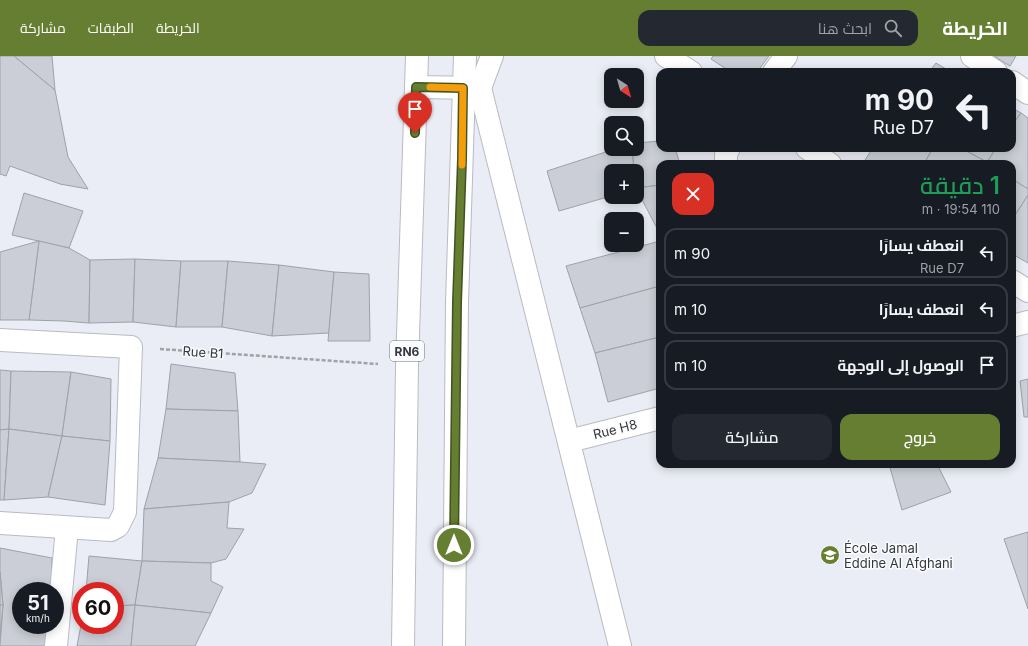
<!DOCTYPE html>
<html lang="ar">
<head>
<meta charset="utf-8">
<style>
	body { margin:0; font-family:Inter,Cairo,sans-serif; background:#242831; color:#f1f3f6; direction:rtl; height:100vh; display:flex; flex-direction:column; font-size:15px; white-space:nowrap }
	* { box-sizing:border-box; margin:0 }
	p { font-size:13px; color:#9ea1a6 }
	.icon { flex:none; width:22px; height:22px; fill:none; stroke:currentColor; stroke-width:2; stroke-linecap:round; stroke-linejoin:round }
	.map { position:relative; flex:1; overflow:hidden; direction:ltr }
	.details { position:absolute; left:656px; top:104px; width:360px; height:308px; display:flex; flex-direction:column; background:#171b24; border-radius:12px; box-shadow:0 2px 10px #0003; direction:rtl }
	.details>* { flex:none }
	.banner { position:absolute; left:656px; top:12px; width:360px; height:84px; border-radius:12px; box-shadow:0 2px 10px #0003; direction:rtl; background:#171b24; color:#f1f3f6; overflow:hidden }
	.needle { width:26px; rotate:143deg }
	.controls { position:absolute; left:604px; top:12px; display:grid; gap:8px }
	.controls a { display:grid; place-items:center; width:40px; height:40px; border-radius:8px; background:#171b24; box-shadow:0 2px 10px #0003; font-size:20px }
	.speed { position:absolute; left:12px; top:526px; display:flex; gap:8px; font-size:20px; font-weight:700; text-align:center }
	.speed>* { display:grid; place-content:center; width:52px; height:52px; border-radius:50%; background:#171b24; box-shadow:0 2px 10px #0003; line-height:1 }
	.speed small { font-size:10px; font-weight:400 }
	.speed .limit { border:6px solid #d22; background:#fff; color:#111 }
	.pin { position:absolute; display:grid; place-items:center; width:34px; height:34px; color:#fff; margin:-41px -17px; border-radius:50% 50% 50% 0; rotate:-45deg; box-shadow:0 0 4px #0007 }
	.pin .icon { rotate:45deg }
	.me { position:absolute; width:44px; margin:-22px; rotate:0deg; stroke-linejoin:round; filter:drop-shadow(0 0 3px #0008) }
	.turn { display:flex; align-items:center; gap:14px; height:84px; padding:0 16px; font-size:18px }
	.turn .icon { width:52px; height:52px; stroke-width:2.5 }
	.turn b { display:block; font-size:28px; line-height:34px }
	.round { display:grid; place-items:center; flex:none; width:42px; height:42px; border-radius:12px; background:#242831 }
	.summary { display:flex; align-items:center; justify-content:space-between; height:68px; padding:0 16px }
	h1 { font-size:24px; font-weight:600; line-height:30px; color:#1e9e55 }
	.button { display:flex; gap:8px; margin-top:auto; padding:8px 16px }
	.button a { flex:1; height:46px; border-radius:12px; background:#667e31; color:#fff; font-size:16px; font-weight:600; line-height:46px; text-align:center }
	.button a+a { background:#242831; color:#f1f3f6 }
	ul { padding:0; list-style:none }
	li { display:flex; align-items:center; gap:12px; height:50px; margin:0 8px 6px; padding:0 8px; border:2px solid #363941; border-radius:12px }
	li div { flex:1 }
	li b { display:block; font-size:15px }
	li em { font-style:normal }
	header { display:flex; align-items:center; gap:24px; box-sizing:border-box; height:56px; padding:0 20px; background:#667e31; color:#fff }
	header strong { font-size:19px }
	nav { display:flex; gap:22px; margin-inline-start:auto; font-size:14px }
	.search { width:280px; height:36px; background:#242831; display:flex; align-items:center; gap:10px; box-sizing:border-box; padding:0 14px; border-radius:12px; color:#9ea1a6; font-size:15px }
	.map>svg:first-child { display:block }
	.building { fill:#cbced6; stroke:#9fa1a9 }
	.lines { fill:none; stroke-linecap:round; stroke-linejoin:round }
	.minor-casing { stroke:#b9bbc3; stroke-width:24 }
	.major-casing { stroke:#b9bbc3; stroke-width:24 }
	.path { stroke:#a0a2a8; stroke-width:2.5; stroke-dasharray:4 2; stroke-linecap:butt }
	.minor { stroke:#fff; stroke-width:22 }
	.major { stroke:#fff; stroke-width:22 }
	.route-casing { stroke:#425220; stroke-width:10 }
	.route { stroke:#667e31; stroke-width:7 }
	.slow { stroke:#f59e0b; stroke-width:7 }
	.labels { text-anchor:middle; dominant-baseline:central; stroke-width:3; stroke-linejoin:round; paint-order:stroke }
	.shield { fill:#fafbfe; stroke:#717275; stroke-width:1 }
	.shield-label { font-size:12px; font-weight:bold; fill:#36373a }
	.street-label { font-size:13px; fill:#36373a; stroke:#fafbfe }
	.poi-label { font-size:13px; fill:#36373a; stroke:#fafbfe; text-anchor:start }
</style>
</head>
<body>
<header>
<strong>الخريطة</strong>
<div class="search"><svg class="icon" aria-label="search" viewBox="0 0 24 24"><circle cx="10" cy="10" r="6"/><path d="M15 15l6 6"/></svg>ابحث هنا</div>
<nav><a>الخريطة</a><a>الطبقات</a><a>مشاركة</a></nav>
</header>
<div class="map">
<svg width="1028" height="590" viewBox="0 0 1028 590">
	<rect width="100%" height="100%" fill="#ebedf6"/>
	<g class="building">
		<polygon points="0,0 14,0 55,34 68,101 88,133 60,128 10,110 6,120 0,118"/>
		<polygon points="14,0 52,0 55,34"/>
		<polygon points="713,0 769,0 757,16 731,16 711,3"/>
		<polygon points="994,0 1016,0 1010,10"/>
		<polygon points="936,7 951,16 929,16"/>
		<polygon points="1012,52 1021,57 1012,69"/>
		<polygon points="1021,57 1028,62 1028,133 1012,123 1012,108 990,108 987,106 996,92 1012,92 1012,69"/>
		<polygon points="660,85 660,92 675,92 680,108 660,108 660,129 637,132 637,115 634,115 632,93 637,93 637,87"/>
		<polygon points="873,92 933,92 924,108 865,108 863,107"/>
		<polygon points="933,92 961,92 987,106 985,108 924,108"/>
		<polygon points="961,92 996,92 987,106"/>
		<polygon points="615,93 632,93 634,115 611,115 611,140 559,155 547,115"/>
		<polygon points="1012,123 1028,133 1028,139 1012,164"/>
		<polygon points="660,129 660,178 637,134 637,132"/>
		<polygon points="24,137 83,155 69,192 12,179"/>
		<polygon points="1028,139 1028,207 1012,198 1012,164"/>
		<polygon points="39,185 69,192 90,204 89,267 64,265 29,264"/>
		<polygon points="39,185 29,264 0,264 0,196"/>
		<polygon points="660,185 660,230 580,252 566,210"/>
		<polygon points="135,203 133,266 89,267 90,204"/>
		<polygon points="135,203 181,205 176,271 133,266"/>
		<polygon points="181,205 228,205 222,271 176,271"/>
		<polygon points="228,205 279,209 272,280 222,271"/>
		<polygon points="279,209 334,216 329,277 272,280"/>
		<polygon points="334,216 369,218 370,285 328,285"/>
		<polygon points="660,230 660,281 595,297 580,252"/>
		<polygon points="660,281 660,332 608,346 595,297"/>
		<polygon points="171,308 235,317 238,355 166,353"/>
		<polygon points="0,314 11,315 9,373 0,374"/>
		<polygon points="11,315 71,316 62,380 9,373"/>
		<polygon points="71,316 111,323 110,385 62,380"/>
		<polygon points="1028,323 1028,361 1024,361 1020,325"/>
		<polygon points="166,353 238,355 240,406 158,402"/>
		<polygon points="9,373 4,444 0,444 0,374"/>
		<polygon points="9,373 62,380 48,441 4,444"/>
		<polygon points="62,380 110,385 105,449 48,441"/>
		<polygon points="158,402 240,406 266,408 252,437 229,446 144,453"/>
		<polygon points="889,408 937,408 951,436 902,454"/>
		<polygon points="229,446 227,472 244,473 226,503 211,507 142,505 144,453"/>
		<polygon points="1028,476 1028,553 1004,483"/>
		<polygon points="0,492 52,502 51,535 21,535 21,569 50,569 49,590 0,590 3,549 0,516"/>
		<polygon points="89,500 142,505 135,549 115,550 115,535 86,535"/>
		<polygon points="142,505 211,507 211,525 223,531 211,557 135,549"/>
		<polygon points="0,516 3,549 0,549"/>
		<polygon points="0,549 3,549 0,581"/>
		<polygon points="135,549 131,590 77,590 81,569 115,569 115,550"/>
		<polygon points="135,549 211,557 195,590 131,590"/>
	</g>
	<g class="lines">
		<defs>
			<g id="minor">
				<polyline points="666,0 691,16"/>
				<polyline points="972,0 996,16"/>
				<polyline points="774,16 786,0"/>
				<polyline points="1012,26 1028,37"/>
				<polyline points="416,31 480,32"/>
				<polyline points="480,32 620,590"/>
				<polyline points="480,32 492,0"/>
				<polyline points="807,92 830,108"/>
				<polyline points="726,108 726,98 729,92"/>
				<polyline points="1012,225 1028,235"/>
				<polyline points="1012,270 1028,266"/>
				<polyline points="0,284 131,291 125,456 118,470 111,474 0,467"/>
				<polyline points="569,385 660,362"/>
				<polyline points="56,590 67,472"/>
			</g>
			<g id="major">
				<polyline points="403,590 407,310 417,0"/>
				<polyline points="454,590 457,246 465,0"/>
			</g>
		</defs>
		<use href="#minor" class="minor-casing"/>
		<use href="#major" class="major-casing"/>
		<polyline class="path" points="160,293 378,308"/>
		<use href="#minor" class="minor"/>
		<use href="#major" class="major"/>
	</g>
	<g class="lines">
		<defs>
			<polyline id="route" points="415,77 416,31 463,32 462,103 457,246 454,489"/>
		</defs>
		<use href="#route" class="route-casing"/>
		<use href="#route" class="route"/>
		<polyline class="slow" points="430,31 463,32 462,109"/>
	</g>
	<defs>
		<symbol id="school-disc" viewBox="-11 -11 22 22"><circle r="9.5" fill="#667e31" stroke="#fafbfe"/><path d="M0-5L7-2L0 1L-7-2ZM-4 1L0 2.5L4 1V4Q0 6-4 4Z" fill="#fff"/></symbol>
	</defs>
	<g fill-rule="evenodd">
		<use href="#school-disc" x="819" y="488" width="22" height="22"/>
	</g>
	<g class="labels">
		<rect class="shield" x="390" y="285" width="34" height="20" rx="3"/>
		<g class="shield-label">
			<text x="407" y="295">RN6</text>
		</g>
		<g class="street-label">
			<text transform="translate(203 296) rotate(4)">Rue B1</text>
			<text transform="translate(615 373) rotate(-14)">Rue H8</text>
		</g>
		<g class="poi-label">
			<text x="844" y="492">École Jamal<tspan x="844" dy="15">Eddine Al Afghani</tspan></text>
		</g>
	</g>
</svg>
<div class="controls">
<a><svg class="needle" viewBox="-14 -14 28 28"><path d="M0-13l5 13h-10z" fill="#e53935"/><path d="M0 13l5-13h-10z" fill="#9ea1a6"/></svg></a>
<a><svg class="icon" aria-label="search" viewBox="0 0 24 24"><circle cx="10" cy="10" r="6"/><path d="M15 15l6 6"/></svg></a>
<a>+</a>
<a>−</a>
</div>
<div class="speed"><div>51<small>km/h</small></div><div class="limit">60</div></div>
<div class="pin" style="left:415px;top:77px;background:#d93025"><svg class="icon" aria-label="arrive" viewBox="0 0 24 24"><path d="M6 21V4h12l-3 4 3 4H6"/></svg></div>
<svg class="me" style="left:454px;top:489px" viewBox="-20 -20 40 40"><circle r="17" fill="#667e31" stroke="#fff" stroke-width="3"/><path d="M0-11L8 9 0 5-8 9z" fill="#fff"/></svg>
<div class="banner">
<div class="turn"><svg class="icon" aria-label="left" viewBox="0 0 24 24"><path d="M17 20v-9H6M10 6l-5 5 5 5"/></svg><div><b>90 m</b>Rue D7</div></div>
</div>
<section class="details">
<div class="summary"><div><h1>1 دقيقة</h1><p>110 m · 19:54</p></div><a class="round" style="background:#d93025;color:#fff"><svg class="icon" aria-label="close" viewBox="0 0 24 24"><path d="M6 6l12 12M18 6L6 18"/></svg></a></div>
<ul>
<li><svg class="icon" aria-label="left" viewBox="0 0 24 24"><path d="M17 20v-9H6M10 6l-5 5 5 5"/></svg><div><b>انعطف يسارًا</b><p>Rue D7</p></div><em>90 m</em></li>
<li><svg class="icon" aria-label="left" viewBox="0 0 24 24"><path d="M17 20v-9H6M10 6l-5 5 5 5"/></svg><div><b>انعطف يسارًا</b></div><em>10 m</em></li>
<li><svg class="icon" aria-label="arrive" viewBox="0 0 24 24"><path d="M6 21V4h12l-3 4 3 4H6"/></svg><div><b>الوصول إلى الوجهة</b></div><em>10 m</em></li>
</ul>
<div class="button"><a>خروج</a><a>مشاركة</a></div>
</section>
</div>
</body>
</html>
